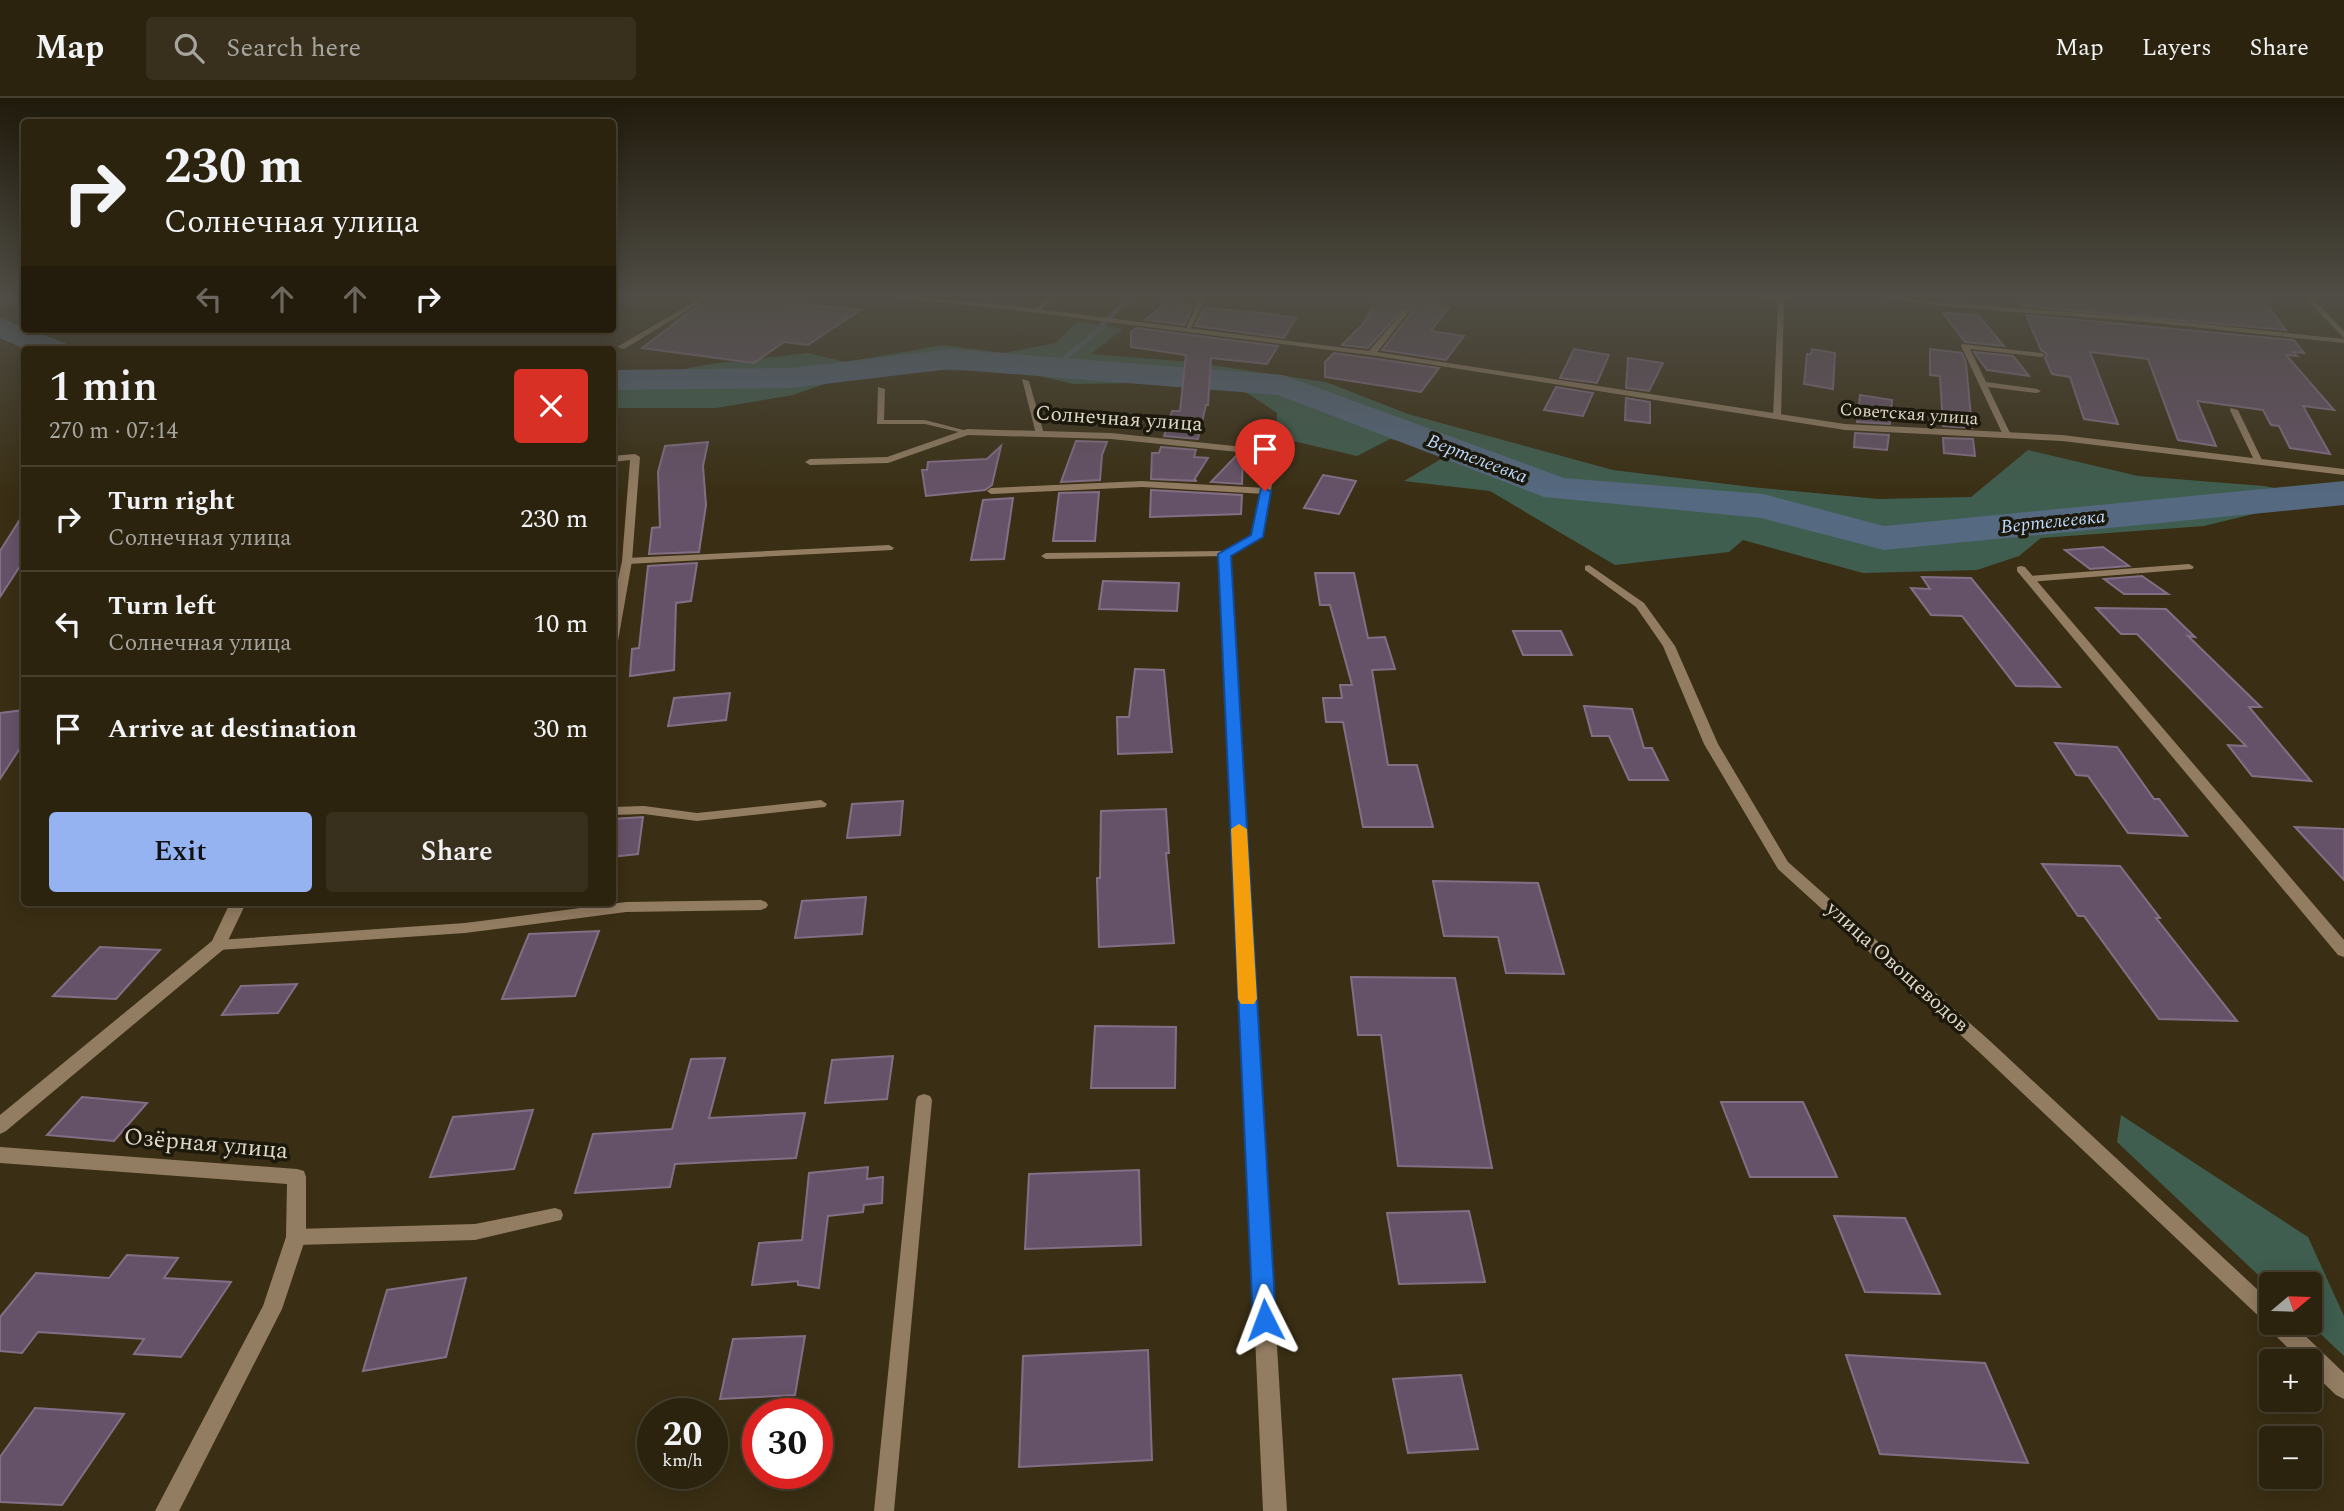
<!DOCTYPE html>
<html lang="en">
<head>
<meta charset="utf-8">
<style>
	body { margin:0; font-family:Spectral,serif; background:#382f1d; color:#f1f3f6; height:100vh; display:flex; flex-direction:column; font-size:26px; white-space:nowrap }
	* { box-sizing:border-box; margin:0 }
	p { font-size:23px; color:#a6a49e }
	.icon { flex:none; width:38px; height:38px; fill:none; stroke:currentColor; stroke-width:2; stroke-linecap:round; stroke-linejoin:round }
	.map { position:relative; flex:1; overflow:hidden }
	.panel { position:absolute; left:21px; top:248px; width:595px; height:560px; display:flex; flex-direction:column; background:#2c230f; border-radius:7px; box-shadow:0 4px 18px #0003,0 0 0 2px #48402f }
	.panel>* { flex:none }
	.top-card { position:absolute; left:21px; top:21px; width:595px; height:214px; border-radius:7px; box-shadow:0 4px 18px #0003,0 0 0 2px #48402f; background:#2c230f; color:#f1f3f6; overflow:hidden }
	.needle { width:46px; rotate:71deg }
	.buttons { position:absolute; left:2259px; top:1174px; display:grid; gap:14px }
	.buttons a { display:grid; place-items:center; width:63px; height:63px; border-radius:7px; background:#2c230f; box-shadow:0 4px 18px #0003,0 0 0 2px #48402f; font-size:35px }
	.speed { position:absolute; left:637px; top:1300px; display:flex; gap:14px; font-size:35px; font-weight:700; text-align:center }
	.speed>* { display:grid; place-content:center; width:91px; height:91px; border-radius:50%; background:#2c230f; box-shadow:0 4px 18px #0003,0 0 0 2px #48402f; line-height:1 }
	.speed small { font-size:18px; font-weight:400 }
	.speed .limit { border:10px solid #d22; background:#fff; color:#111 }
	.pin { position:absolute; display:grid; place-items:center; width:60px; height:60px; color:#fff; margin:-72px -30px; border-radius:50% 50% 50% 0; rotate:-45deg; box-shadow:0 0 7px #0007 }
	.pin .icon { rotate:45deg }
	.me { position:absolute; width:77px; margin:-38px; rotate:357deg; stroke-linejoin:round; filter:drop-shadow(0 0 5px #0008) }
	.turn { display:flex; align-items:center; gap:24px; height:147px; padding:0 28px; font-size:32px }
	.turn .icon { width:91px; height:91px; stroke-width:2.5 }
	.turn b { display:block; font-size:49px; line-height:60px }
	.lanes { display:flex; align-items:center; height:66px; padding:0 28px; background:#0003; justify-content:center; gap:35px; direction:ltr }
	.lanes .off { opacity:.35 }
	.round { display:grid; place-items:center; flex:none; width:74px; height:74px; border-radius:7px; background:#382f1d }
	.summary { display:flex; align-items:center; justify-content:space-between; height:119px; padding:0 28px }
	h1 { font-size:42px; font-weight:600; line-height:52px }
	.button { display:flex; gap:14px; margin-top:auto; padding:14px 28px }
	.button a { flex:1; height:80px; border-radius:7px; background:#95b2f1; color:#111; font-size:28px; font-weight:600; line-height:80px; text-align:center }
	.button a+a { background:#382f1d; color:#f1f3f6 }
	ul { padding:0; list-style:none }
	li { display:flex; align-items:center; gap:21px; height:105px; padding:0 28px; border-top:2px solid #48402f }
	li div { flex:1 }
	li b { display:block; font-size:26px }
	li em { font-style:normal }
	header { display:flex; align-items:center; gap:42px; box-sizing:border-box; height:98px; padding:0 35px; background:#2c230f; border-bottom:2px solid #48402f }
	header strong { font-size:33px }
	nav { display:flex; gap:38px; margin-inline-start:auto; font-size:24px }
	.search { width:490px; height:63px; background:#382f1d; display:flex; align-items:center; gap:18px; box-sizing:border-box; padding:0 24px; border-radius:7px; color:#a6a49e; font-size:26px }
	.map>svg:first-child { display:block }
	.forest { fill:#3f5e4f }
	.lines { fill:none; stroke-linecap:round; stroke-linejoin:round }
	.stream { stroke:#556980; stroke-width:5 }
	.river { fill:#556980; fill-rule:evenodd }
	.building { fill:#665268; stroke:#846e86; stroke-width:2 }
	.service { fill:#937d62; fill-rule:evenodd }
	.minor { fill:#937d62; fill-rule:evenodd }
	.route { fill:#1a73e8; stroke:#114b97; stroke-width:2 }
	.slow { fill:#f59e0b }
	.labels { text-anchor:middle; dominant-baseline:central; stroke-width:7; stroke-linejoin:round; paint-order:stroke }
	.far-street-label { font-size:18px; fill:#ded8c8; stroke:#1d180c }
	.far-water-label { font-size:19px; font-style:italic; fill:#bbdafd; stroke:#1d180c }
	.street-label { font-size:21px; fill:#ded8c8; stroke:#1d180c }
	.near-street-label { font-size:24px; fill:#ded8c8; stroke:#1d180c }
</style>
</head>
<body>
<header>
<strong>Map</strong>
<div class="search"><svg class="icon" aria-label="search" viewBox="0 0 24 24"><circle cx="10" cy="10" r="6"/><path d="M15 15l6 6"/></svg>Search here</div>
<nav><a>Map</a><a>Layers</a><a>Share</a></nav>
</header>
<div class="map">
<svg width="2344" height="1413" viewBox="0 0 2344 1413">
	<rect width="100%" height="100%" fill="#3a2f14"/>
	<g class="forest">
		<polygon points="1078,223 1123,231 1091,256 1191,264 1326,284 1408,316 1613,372 1751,389 1879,401 1971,399 2028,352 2138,378 2264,388 2292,393 2295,406 2204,428 2041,440 2019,458 1977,472 1863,475 1743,442 1729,454 1615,467 1490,393 1404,383 1451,355 1390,341 1357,358 1276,339 1277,315 1244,293 1135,285 1074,286 1017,273 930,272 836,282 793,297 716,310 613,310 613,279 654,277 710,266 808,255 846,264 943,247 1004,255 1055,245"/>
		<polygon points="2121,1017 2308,1139 2344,1218 2344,1258 2309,1225 2310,1186 2272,1186 2271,1189 2117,1044"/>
	</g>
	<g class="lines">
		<polyline class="stream" points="1054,269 1093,237 1130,199"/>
		<g class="river">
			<polygon points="0,220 65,245 70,252 27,252 0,240"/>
			<polygon points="950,251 1283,277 1564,380 1763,396 1884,428 2344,383 2344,407 1884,452 1761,420 1544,399 1278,297 950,271 791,290 612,292 612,272 791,270"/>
		</g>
	</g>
	<g class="building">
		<polygon points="1378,199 1449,209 1431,233 1464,238 1446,262 1382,252 1412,214 1412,210 1406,208 1368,250 1342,247 1364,225"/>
		<polygon points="2017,199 2073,199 2137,206 2134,199 2223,199 2264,203 2286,232 2021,208"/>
		<polygon points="712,202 811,207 860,212 808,247 784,244 754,265 642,250 688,215"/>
		<polygon points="1166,204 1193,208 1185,227 1145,222"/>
		<polygon points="1204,210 1264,215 1296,220 1284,240 1195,228"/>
		<polygon points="1943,215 1978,217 2004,248 1965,244"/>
		<polygon points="2026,217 2294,242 2304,255 2293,254 2297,258 2286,257 2334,312 2303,308 2330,356 2290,350 2279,328 2271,327 2263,312 2197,303 2216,348 2178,342 2148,261 2090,254 2118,326 2084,321 2070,279 2052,276 2045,260 2047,256 2041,252"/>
		<polygon points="1136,230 1278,248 1267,266 1211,260 1208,307 1206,307 1198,341 1164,338 1172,313 1180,313 1186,257 1131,249 1131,234"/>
		<polygon points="1574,251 1609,257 1597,285 1560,280"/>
		<polygon points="1812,251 1835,255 1833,291 1804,286 1807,256 1811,256"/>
		<polygon points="1930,251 1962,255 1966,265 1972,330 1943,328 1940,278 1930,277"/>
		<polygon points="1974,254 2013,258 2029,278 1987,272"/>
		<polygon points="1334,255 1377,261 1439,270 1421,294 1325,279 1325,264"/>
		<polygon points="1628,260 1663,265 1649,293 1626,290"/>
		<polygon points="1556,289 1593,295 1583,318 1544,312"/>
		<polygon points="1860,297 1892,302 1890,326 1857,324"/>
		<polygon points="1626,300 1650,304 1650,325 1625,322"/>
		<polygon points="1855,335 1889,337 1887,352 1854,349"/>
		<polygon points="1943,340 1973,341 1975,358 1944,355"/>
		<polygon points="1076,343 1107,344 1102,357 1100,382 1061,384"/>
		<polygon points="708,344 703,368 706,407 699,454 649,456 652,430 660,429 658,374 665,348"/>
		<polygon points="1001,348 992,387 985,392 926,398 922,372 927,372 928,364 987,361"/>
		<polygon points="1161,349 1196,352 1194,359 1208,360 1194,382 1197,383 1151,381 1152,355 1159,355"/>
		<polygon points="1237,357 1243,357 1242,386 1211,384"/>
		<polygon points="1323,377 1356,383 1339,416 1304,410"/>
		<polygon points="1151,392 1242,397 1241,416 1150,419"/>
		<polygon points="1099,394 1095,443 1053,443 1059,395"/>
		<polygon points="1013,400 1004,461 971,462 983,402"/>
		<polygon points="24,415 24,462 0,499 0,453"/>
		<polygon points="2103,449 2129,468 2090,471 2065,452"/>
		<polygon points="697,465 691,503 676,505 674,572 630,578 632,551 639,550 648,468"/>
		<polygon points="1315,475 1354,475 1368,540 1385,539 1395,571 1372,572 1388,667 1417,667 1433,729 1363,729 1343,624 1326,624 1323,600 1342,600 1340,587 1352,587 1330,507 1320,507"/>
		<polygon points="2142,478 2168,496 2124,496 2104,481"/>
		<polygon points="1922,479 1971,480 2060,589 2016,588 1962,518 1931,517 1911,490 1930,491"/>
		<polygon points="1103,483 1179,485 1177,513 1099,511"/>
		<polygon points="2096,510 2166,511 2195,539 2188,538 2261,609 2249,609 2311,683 2252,678 2228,647 2246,648 2137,536 2121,536"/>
		<polygon points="1513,533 1561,533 1572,557 1523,557"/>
		<polygon points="1135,571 1164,572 1172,654 1118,656 1117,619 1129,619"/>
		<polygon points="730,595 726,622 668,628 674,600"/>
		<polygon points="1584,608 1632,611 1644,650 1652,650 1668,682 1629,682 1609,638 1592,638"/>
		<polygon points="24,612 24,644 0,681 0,615"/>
		<polygon points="2055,645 2117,649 2154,701 2159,701 2187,738 2128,735 2088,678 2076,677"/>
		<polygon points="903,703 900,737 847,740 852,706"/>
		<polygon points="1166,711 1169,755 1166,755 1174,845 1099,849 1097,780 1100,780 1101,713"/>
		<polygon points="643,719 638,756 612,759 612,721"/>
		<polygon points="2295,729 2344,731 2344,782"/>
		<polygon points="2042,766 2120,768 2160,820 2156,820 2237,923 2159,921 2084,818 2078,818"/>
		<polygon points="1433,783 1538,785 1564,876 1506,875 1498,839 1444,838"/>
		<polygon points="866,799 862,836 795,840 802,803"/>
		<polygon points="599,833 575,898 502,901 529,836"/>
		<polygon points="100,849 160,852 116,901 53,898"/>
		<polygon points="1351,879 1455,880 1492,1070 1398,1068 1381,937 1358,937"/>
		<polygon points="297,886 278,915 222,917 241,888"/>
		<polygon points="1095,928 1176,929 1175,990 1091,990"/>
		<polygon points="893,958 887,1001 825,1005 832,962"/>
		<polygon points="725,960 709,1020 805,1015 796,1060 675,1066 670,1089 575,1095 593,1036 672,1031 691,961"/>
		<polygon points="82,999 147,1005 114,1043 47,1037"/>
		<polygon points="1721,1004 1803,1004 1837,1079 1750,1079"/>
		<polygon points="533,1012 514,1071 430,1079 453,1019"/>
		<polygon points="868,1069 867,1081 883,1079 882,1105 864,1107 863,1114 828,1118 819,1190 798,1187 798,1183 752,1187 759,1145 802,1142 809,1075"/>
		<polygon points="1139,1072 1141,1147 1025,1151 1029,1076"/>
		<polygon points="1469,1113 1485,1184 1399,1186 1387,1115"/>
		<polygon points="1834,1118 1905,1120 1940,1196 1865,1194"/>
		<polygon points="127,1157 178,1160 164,1180 231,1184 181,1259 134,1256 144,1241 38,1234 22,1255 0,1253 0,1219 36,1175 109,1180"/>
		<polygon points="466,1180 446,1259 363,1273 387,1192"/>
		<polygon points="805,1238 795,1297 720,1301 733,1241"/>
		<polygon points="1148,1252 1152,1362 1019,1369 1023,1258"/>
		<polygon points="1846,1257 1985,1265 2028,1365 1880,1356"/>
		<polygon points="1461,1277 1478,1351 1408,1355 1393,1281"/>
		<polygon points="35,1310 124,1316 62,1407 0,1404 0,1359"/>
	</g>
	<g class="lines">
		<g class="service">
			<polygon points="702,199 710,199 624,251 617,249"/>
			<polygon points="1048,199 1055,199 1039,213 1035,213 1035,211"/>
			<polygon points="1200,199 1206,199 1190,232 1185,233"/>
			<polygon points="1756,199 1788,199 1784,203 1781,319 1777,321 1773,319 1778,204"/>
			<polygon points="1876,199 1899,199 1956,207 1953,209"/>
			<polygon points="1405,211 1410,212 1375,257 1369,257 1369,253"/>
			<polygon points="1962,246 2041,255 2045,257 2041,259 1970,251 1986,284 2037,291 2041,293 2037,295 1988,289 2011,337 2010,339 2003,337 1961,248"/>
			<polygon points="1022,281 1029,283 1044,336 1043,338 1036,336"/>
			<polygon points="878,289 885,291 884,322 925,322 971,334 967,336 925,326 877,326"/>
			<polygon points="2231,310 2238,312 2263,364 2262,366 2255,364 2230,312"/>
			<polygon points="1142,383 1265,390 1269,393 1265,396 1142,389 991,396 987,393 991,390"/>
			<polygon points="889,447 894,450 892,452 627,466 622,463 627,460"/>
			<polygon points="1224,453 1227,454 1227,458 1046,461 1041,458 1046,455"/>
			<polygon points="2189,466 2194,469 2192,471 2029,484 2024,481 2029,478"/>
			<polygon points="821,702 827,706 825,709 697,723 644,716 612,717 612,709 644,708 697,715"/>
			<polygon points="761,802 766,804 768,807 766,810 761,812 626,814 465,835 218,852 213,851 211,847 213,843 218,842 465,825 626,804"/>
			<polygon points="924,996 930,998 932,1002 894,1413 874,1413 916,1002 918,998"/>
			<polygon points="555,1110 561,1112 563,1117 561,1122 475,1142 296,1147 290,1144 287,1139 290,1134 296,1131 475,1126"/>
		</g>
		<g class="minor">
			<polygon points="886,199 918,199 1014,208 1377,254 1845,326 2062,337 2344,371 2344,377 2062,343 1845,332 1377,258 1014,212"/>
			<polygon points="2304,199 2312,199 2344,233 2344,240"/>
			<polygon points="1953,205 2145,220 2344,241 2344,245 2145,224 1950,209 1950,205"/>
			<polygon points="967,331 1111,335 1273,352 1278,355 1262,439 1229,457 1287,1413 1263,1413 1219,456 1252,437 1268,357 1111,341 968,337 888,365 810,367 805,364 810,361 887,359"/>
			<polygon points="635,356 640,359 632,463 618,543 612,546 612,510 622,463 630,362 612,364 612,358"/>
			<polygon points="1589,467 1644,505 1675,548 1718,646 1788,764 1990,943 2272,1205 2272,1225 2292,1225 2344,1275 2344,1301 2336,1297 2310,1272 2310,1264 2302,1264 2270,1232 2268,1227 1978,953 1778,771 1704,646 1663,548 1636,509 1585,472 1585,468"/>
			<polygon points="2021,468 2025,469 2344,842 2344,859 2338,857 2017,473 2017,469"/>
			<polygon points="230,805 246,805 224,851 6,1033 0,1036 0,1017 212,843"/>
			<polygon points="0,1049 297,1071 304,1073 306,1079 306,1139 282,1211 179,1413 155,1413 263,1208 286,1139 287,1086 0,1065"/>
		</g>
	</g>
	<linearGradient id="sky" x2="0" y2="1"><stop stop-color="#201a0b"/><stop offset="0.5" stop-color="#4f4d45"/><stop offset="1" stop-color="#4f4d45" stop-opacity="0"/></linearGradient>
	<rect width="2344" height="397" fill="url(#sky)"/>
	<polygon class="route" points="1261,390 1271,393 1263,439 1231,458 1276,1222 1273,1230 1265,1233 1256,1230 1253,1222 1218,456 1251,437"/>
	<polygon class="slow" points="1239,726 1247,731 1257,901 1254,906 1241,906 1238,901 1231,731"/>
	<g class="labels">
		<g class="far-street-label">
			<text transform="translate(1909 316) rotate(4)">Советская улица</text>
		</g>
		<g class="far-water-label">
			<text transform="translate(1477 361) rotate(21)">Вертелеевка</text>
			<text transform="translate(2053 424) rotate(-6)">Вертелеевка</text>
		</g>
		<g class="street-label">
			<text transform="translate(1119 321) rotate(4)">Солнечная улица</text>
			<text transform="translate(1897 869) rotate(42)">улица Овощеводов</text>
		</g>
		<g class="near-street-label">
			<text transform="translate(206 1046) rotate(5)">Озёрная улица</text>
		</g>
	</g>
</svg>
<div class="buttons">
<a><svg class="needle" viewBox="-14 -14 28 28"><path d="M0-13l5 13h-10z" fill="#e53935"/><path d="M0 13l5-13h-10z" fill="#a6a49e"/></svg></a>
<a>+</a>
<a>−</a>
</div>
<div class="speed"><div>20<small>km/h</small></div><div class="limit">30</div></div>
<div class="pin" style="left:1265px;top:393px;background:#d93025"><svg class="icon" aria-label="arrive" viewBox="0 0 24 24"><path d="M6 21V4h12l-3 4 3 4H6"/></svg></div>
<svg class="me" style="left:1265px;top:1222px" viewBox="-20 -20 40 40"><path d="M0-17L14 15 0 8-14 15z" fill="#1a73e8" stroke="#fff" stroke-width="4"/></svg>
<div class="top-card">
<div class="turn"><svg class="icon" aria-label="right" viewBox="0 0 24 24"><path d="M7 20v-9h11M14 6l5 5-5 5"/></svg><div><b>230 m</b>Солнечная улица</div></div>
<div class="lanes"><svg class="icon off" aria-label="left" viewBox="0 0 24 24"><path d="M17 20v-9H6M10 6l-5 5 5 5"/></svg><svg class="icon off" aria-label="ahead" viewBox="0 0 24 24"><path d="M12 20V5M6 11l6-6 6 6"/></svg><svg class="icon off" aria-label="ahead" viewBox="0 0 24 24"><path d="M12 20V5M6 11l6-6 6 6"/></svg><svg class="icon" aria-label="right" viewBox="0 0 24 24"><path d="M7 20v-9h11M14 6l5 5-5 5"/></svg></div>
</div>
<section class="panel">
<div class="summary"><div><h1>1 min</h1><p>270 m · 07:14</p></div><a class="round" style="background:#d93025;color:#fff"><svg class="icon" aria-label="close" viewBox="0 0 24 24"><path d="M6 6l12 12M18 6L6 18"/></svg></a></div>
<ul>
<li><svg class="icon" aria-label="right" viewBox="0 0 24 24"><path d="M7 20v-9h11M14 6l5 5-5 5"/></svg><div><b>Turn right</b><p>Солнечная улица</p></div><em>230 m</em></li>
<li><svg class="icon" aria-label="left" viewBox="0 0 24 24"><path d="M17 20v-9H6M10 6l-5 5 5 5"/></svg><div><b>Turn left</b><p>Солнечная улица</p></div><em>10 m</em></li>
<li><svg class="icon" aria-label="arrive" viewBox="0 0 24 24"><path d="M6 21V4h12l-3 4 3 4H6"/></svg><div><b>Arrive at destination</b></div><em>30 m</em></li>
</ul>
<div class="button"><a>Exit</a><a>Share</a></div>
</section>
</div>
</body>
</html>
